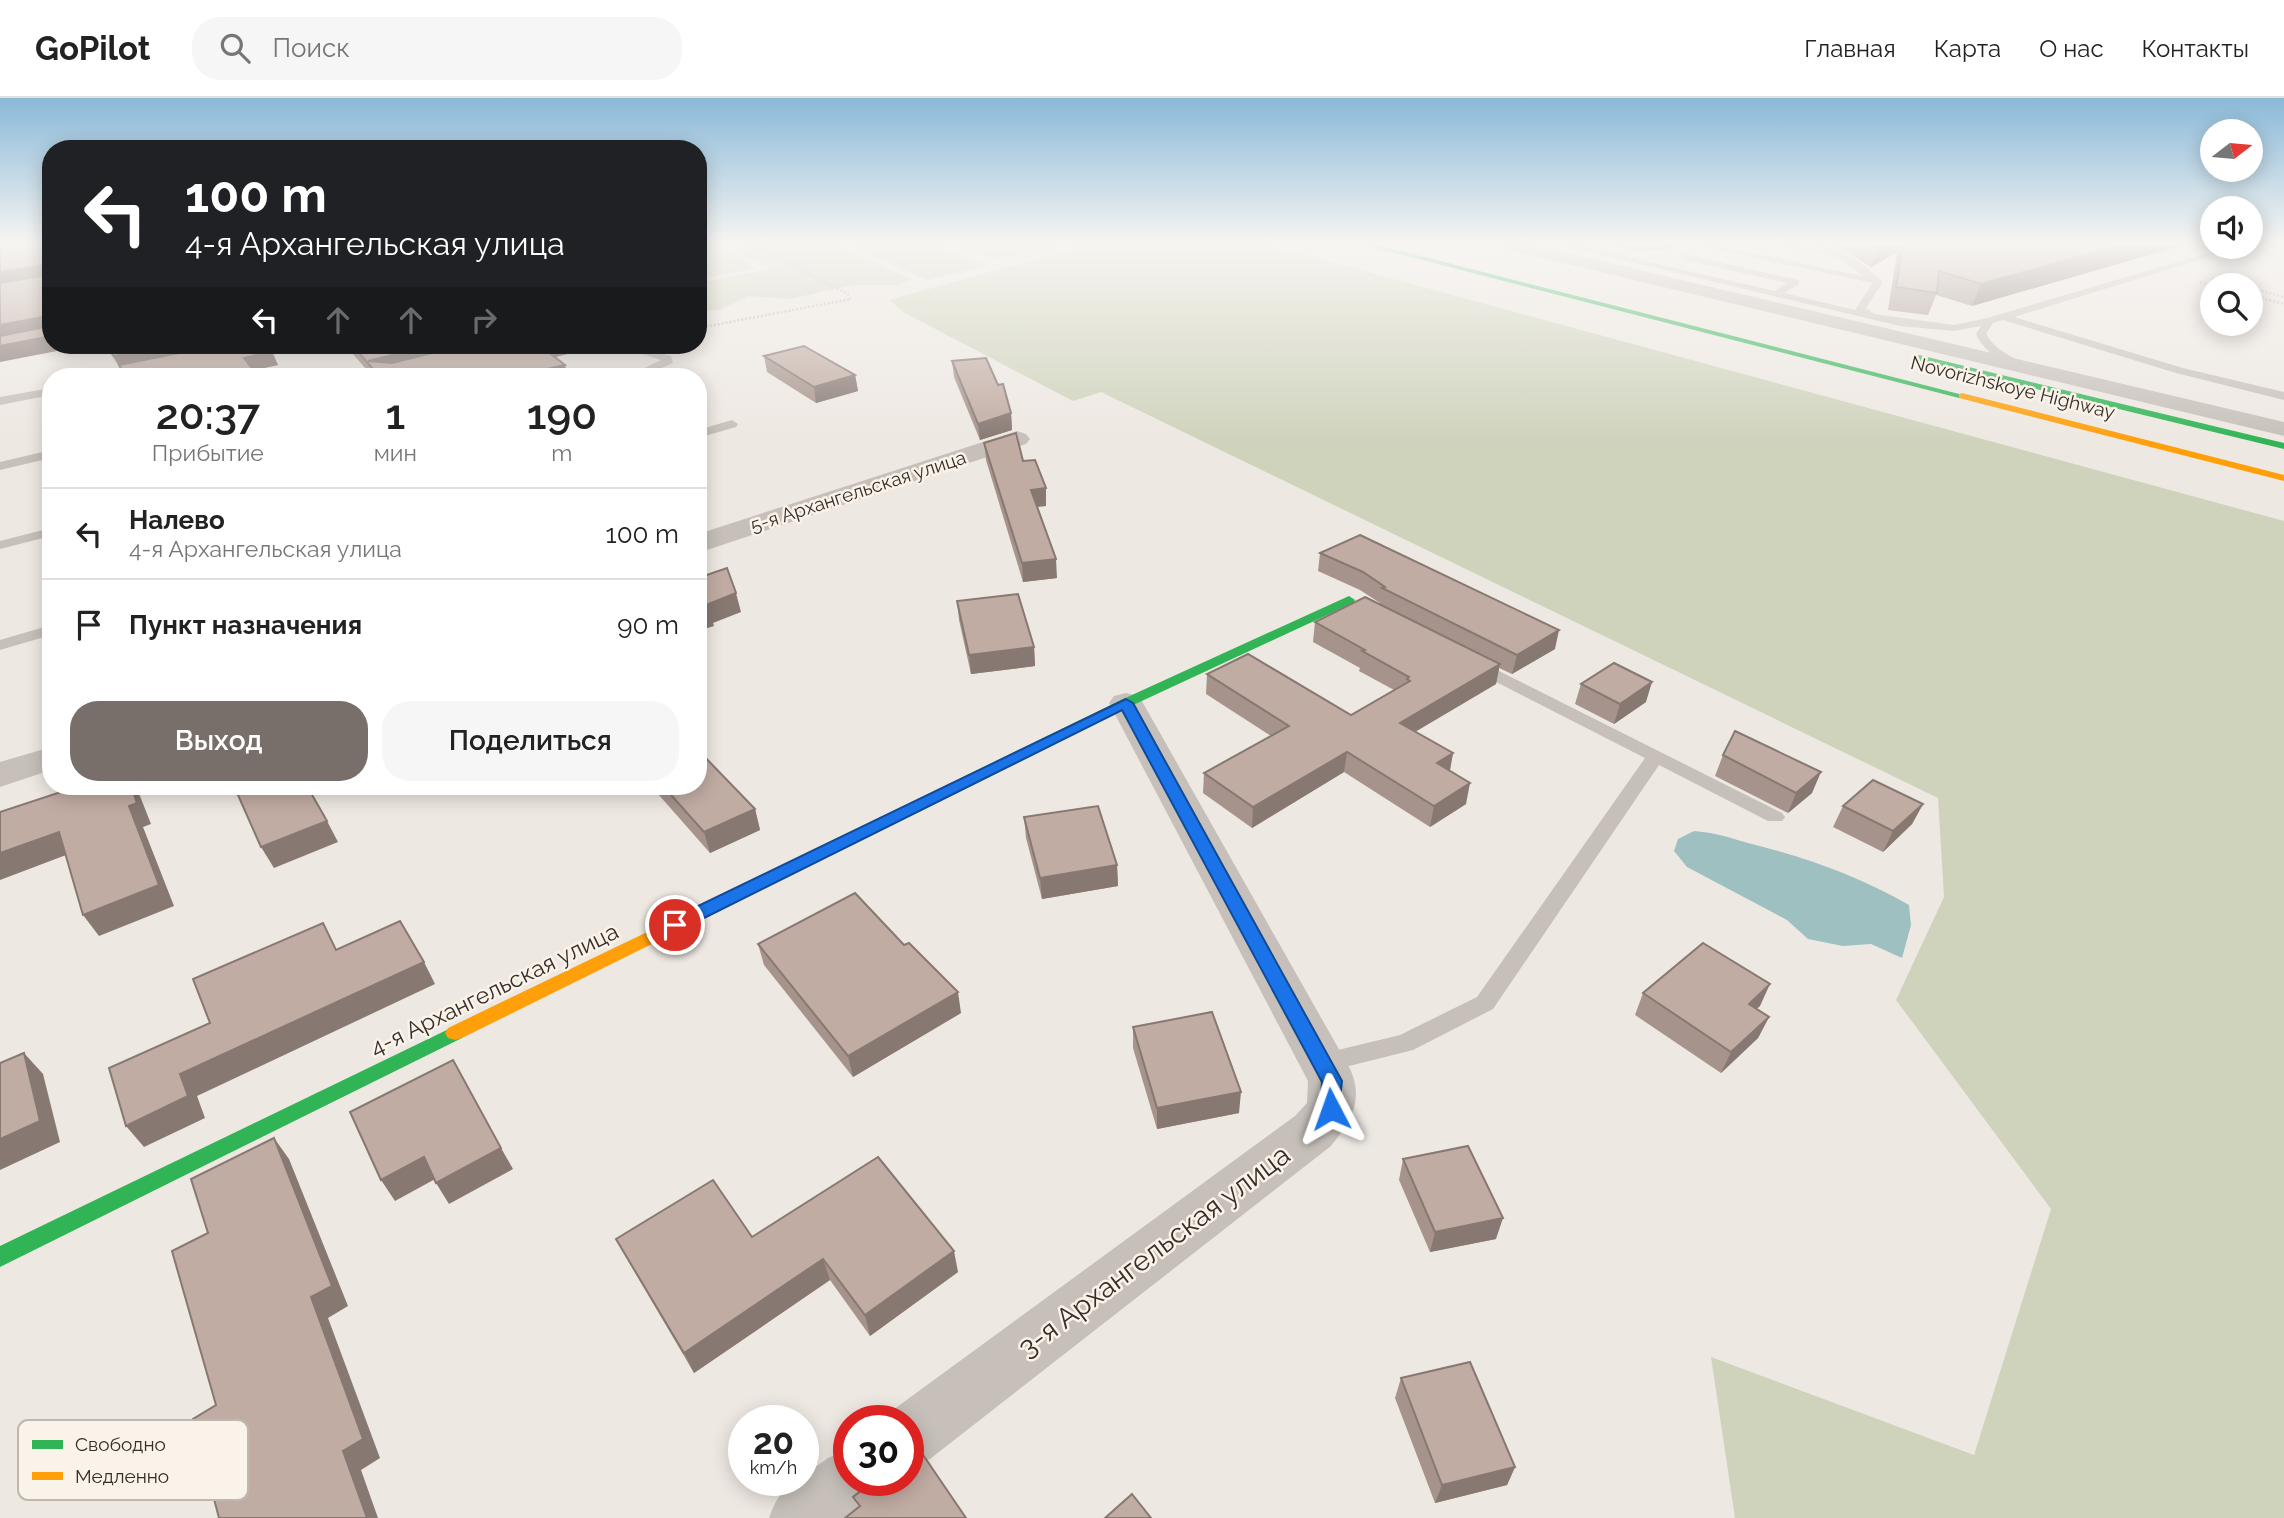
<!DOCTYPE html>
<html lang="ru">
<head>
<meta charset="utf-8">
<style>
	body { margin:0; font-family:Raleway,sans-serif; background:#f6f6f6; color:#222; height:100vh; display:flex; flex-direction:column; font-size:26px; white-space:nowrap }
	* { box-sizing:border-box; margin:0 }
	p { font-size:23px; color:#767676 }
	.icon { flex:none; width:38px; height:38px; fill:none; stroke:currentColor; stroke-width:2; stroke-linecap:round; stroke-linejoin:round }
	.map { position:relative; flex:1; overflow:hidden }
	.sheet { position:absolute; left:42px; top:270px; width:665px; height:427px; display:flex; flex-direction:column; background:#fff; border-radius:28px; box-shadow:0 4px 18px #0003 }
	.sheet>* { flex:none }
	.top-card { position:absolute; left:42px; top:42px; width:665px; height:214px; border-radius:28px; box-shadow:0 4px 18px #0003; background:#202124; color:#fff; overflow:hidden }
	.needle { width:46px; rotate:74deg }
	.tools { position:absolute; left:2200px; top:21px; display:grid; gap:14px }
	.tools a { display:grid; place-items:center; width:63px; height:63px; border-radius:50%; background:#fff; box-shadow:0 4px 18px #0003; font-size:35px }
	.speed { position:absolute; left:728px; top:1307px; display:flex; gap:14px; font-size:35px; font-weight:700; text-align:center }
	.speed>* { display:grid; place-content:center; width:91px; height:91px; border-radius:50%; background:#fff; box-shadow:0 4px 18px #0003; line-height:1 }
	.speed small { font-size:18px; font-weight:400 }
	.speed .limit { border:10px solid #d22; background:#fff; color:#111 }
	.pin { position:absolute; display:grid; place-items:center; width:60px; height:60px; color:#fff; margin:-30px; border:4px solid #fff; border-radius:50%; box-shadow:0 2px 7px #0007 }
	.me { position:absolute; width:77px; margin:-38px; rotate:356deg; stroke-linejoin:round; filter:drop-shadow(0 0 5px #0008) }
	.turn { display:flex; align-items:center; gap:24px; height:147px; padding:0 28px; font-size:32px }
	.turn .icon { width:91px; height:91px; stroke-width:2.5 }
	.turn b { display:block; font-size:49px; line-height:60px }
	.lanes { display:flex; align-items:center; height:66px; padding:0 28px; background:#0003; justify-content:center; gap:35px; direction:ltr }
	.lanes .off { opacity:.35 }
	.eta { display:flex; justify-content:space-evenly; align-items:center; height:119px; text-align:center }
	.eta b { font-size:42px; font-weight:600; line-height:49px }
	.cta { display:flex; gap:14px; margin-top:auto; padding:14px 28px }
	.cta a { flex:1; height:80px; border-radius:28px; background:#786f6a; color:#fff; font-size:28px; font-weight:600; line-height:80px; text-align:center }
	.cta a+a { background:#f6f6f6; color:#222 }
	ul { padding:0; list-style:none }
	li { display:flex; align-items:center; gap:21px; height:91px; padding:0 28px; border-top:2px solid #e0e0e0 }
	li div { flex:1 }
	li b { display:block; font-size:26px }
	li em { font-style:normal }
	header { display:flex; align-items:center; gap:42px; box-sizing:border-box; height:98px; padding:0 35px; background:#fff; border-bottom:2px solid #e0e0e0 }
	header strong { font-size:33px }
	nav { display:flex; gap:38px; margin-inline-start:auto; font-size:24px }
	.search { width:490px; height:63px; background:#f6f6f6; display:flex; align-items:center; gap:18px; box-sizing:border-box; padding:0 24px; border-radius:28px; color:#767676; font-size:26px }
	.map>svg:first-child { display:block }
	.green { fill:#cfd3bc }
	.water { fill:#9ec0c0 }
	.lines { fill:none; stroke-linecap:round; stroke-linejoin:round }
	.path { stroke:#bfb8b3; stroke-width:2.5; stroke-dasharray:2 2; stroke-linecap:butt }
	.lane { fill:#c7c0ba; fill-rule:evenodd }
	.street { fill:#c7c0ba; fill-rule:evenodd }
	.fast { fill:#30b455; fill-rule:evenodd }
	.slow { fill:#ff9f0a; fill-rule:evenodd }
	.wall { fill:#a6948c }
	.shaded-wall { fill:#877872 }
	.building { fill:#c1aca3; stroke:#877872; stroke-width:2 }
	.route { fill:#1a73e8; stroke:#114b97; stroke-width:2 }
	.labels { text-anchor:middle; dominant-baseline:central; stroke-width:5; stroke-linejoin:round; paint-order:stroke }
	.far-street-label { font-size:19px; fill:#382e29; stroke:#faf3ea }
	.street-label { font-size:23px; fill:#382e29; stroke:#faf3ea }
	.near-street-label { font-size:28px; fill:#382e29; stroke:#faf3ea }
	.key { fill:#faf3ea; stroke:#c0b8b0; stroke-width:2 }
	.key-label { font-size:19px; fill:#382e29 }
</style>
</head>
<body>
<header>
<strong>GoPilot</strong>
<div class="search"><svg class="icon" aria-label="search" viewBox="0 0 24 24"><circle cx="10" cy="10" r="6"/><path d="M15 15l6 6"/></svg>Поиск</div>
<nav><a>Главная</a><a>Карта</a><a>О нас</a><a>Контакты</a></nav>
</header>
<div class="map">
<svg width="2284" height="1420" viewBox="0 0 2284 1420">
	<rect width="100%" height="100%" fill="#eee8e2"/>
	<g class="green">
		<polygon points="698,146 726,146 754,171 698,181"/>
		<polygon points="748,146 837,146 911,181 898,187 853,187 790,201 748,198 720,212 698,214 698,185 769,171 769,168 744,159 739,150"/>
		<polygon points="845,146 936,146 988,167 927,182"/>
		<polygon points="951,146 1062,146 1052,151 995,161"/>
		<polygon points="1076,146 1265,146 2284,423 2284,1420 1735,1420 1711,1259 1974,1357 2051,1111 1896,902 1944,799 1938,700 1101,294 1073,303 905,215 889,202 1062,154"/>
	</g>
	<path class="water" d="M1694,733C1719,735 1729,740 1752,746C1808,760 1859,778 1909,807L1911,827L1902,860L1871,846L1843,848L1808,841L1787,822L1687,769L1674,753L1678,741Z"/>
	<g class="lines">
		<g class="path">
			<polyline points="2212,180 2240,187"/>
			<polyline points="2200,184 2213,187"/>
			<polyline points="2250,190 2284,199"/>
			<polyline points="2250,197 2284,206"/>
			<polyline points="698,230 851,201 848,196 750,146"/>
		</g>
		<g class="lane">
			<path d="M1556,146H1573L1774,193L1787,185L1680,161L1683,156L1799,182V186L1784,195L1855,212L1873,185L1699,148L1709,146L1863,178L1837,159L1772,146H1790L1827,154L1815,146C1839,146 1866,168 1883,184L1866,210L1874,216L1954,227L1987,220L2228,149H2241L2014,219L2183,270L2284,294V302L2176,275L2003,222L1993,225L1986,236C1995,252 2010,258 2026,266L2028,268L2022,271C2002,265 1985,255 1976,236L1981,228L1954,233L1900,228Z"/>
			<polygon points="2262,146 2284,147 2284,153 2263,148"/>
			<polygon points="614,247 630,247 671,258 673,265 643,278 628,278 661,262"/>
			<polygon points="51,290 51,297 0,307 0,299"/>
			<polygon points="732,322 738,326 736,329 698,340 698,332"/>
			<polygon points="51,352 51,360 0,372 0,364"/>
			<polygon points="51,430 51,438 0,451 0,443"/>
			<polygon points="51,527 51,537 0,552 0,542"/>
			<polygon points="1475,561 1782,715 1785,719 1782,723 1768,723 1659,667 1493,911 1413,952 1321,975 1313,972 1309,965 1313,958 1400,937 1477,899 1645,660 1469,570 1467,566 1469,562"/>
		</g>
		<g class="street">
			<polygon points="1496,146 1529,146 2284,324 2284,338 1505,151"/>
			<polygon points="1017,333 1026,336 1030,341 1026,346 698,455 698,436"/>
			<path d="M1126,595L1138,598L1143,605L1349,969C1365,1001 1351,1023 1331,1048L930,1361L908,1370V1323H884L886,1317L1295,1018L1307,1005L1308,983L1109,605L1114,598Z"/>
			<polygon points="51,649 51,672 0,689 0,664"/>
			<path d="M849,1351V1382H881L872,1404L852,1420H769C775,1404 784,1384 803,1382V1378L828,1360Z"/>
		</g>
		<g class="fast">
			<polygon points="1360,146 1374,146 1967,298 1959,300"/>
			<polygon points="1919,257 2284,345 2284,351 1916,262 1916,258"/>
			<polygon points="1349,498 1355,502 1353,505 1131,608 842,752 830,752 828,748 830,744 1121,602"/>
			<polygon points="455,928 462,930 465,935 462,940 0,1169 0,1148"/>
		</g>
		<g class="slow">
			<polygon points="1962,295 2284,377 2284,383 1959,300 1959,296"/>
			<polygon points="836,743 842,744 844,748 842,752 462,940 455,942 448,940 445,935 448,930"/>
		</g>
	</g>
	<g class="wall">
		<polygon points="1605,146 1677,146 1665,152 1636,153"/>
		<polygon points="1833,146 2187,146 1972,208 1936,197 1928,217 1888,212 1897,154 1871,169"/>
		<polygon points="105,247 266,247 278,267 253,272 258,278 125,278"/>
		<polygon points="345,247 574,247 576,254 554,259 568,278 372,278"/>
		<polygon points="764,258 855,277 858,293 816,305 767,274"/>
		<polygon points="952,263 1011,315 1012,332 980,342 954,279"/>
		<polygon points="984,345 1023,363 1046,408 1037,409 1057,480 1023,484 986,362"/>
		<polygon points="1320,455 1555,551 1512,576 1499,570 1496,586 1415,634 1453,655 1450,673 1466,706 1430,729 1344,674 1252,730 1203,695 1204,675 1271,638 1206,596 1207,576 1351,617 1394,592 1359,573 1360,570 1313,544 1315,524 1380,505 1360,492 1318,473"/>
		<polygon points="957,503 1034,549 1035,568 971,576 959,522"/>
		<polygon points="1581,586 1646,604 1614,626 1575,606"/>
		<polygon points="1723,657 1812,695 1788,715 1715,678"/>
		<polygon points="651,688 698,688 755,711 760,732 710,755"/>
		<polygon points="1923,706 1912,726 1883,754 1833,729 1843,708"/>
		<polygon points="1024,719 1117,767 1118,788 1042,801 1026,740"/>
		<polygon points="758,846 961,915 853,979 764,867"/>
		<polygon points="1643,895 1760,908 1756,911 1769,919 1758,940 1721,975 1635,917"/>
		<polygon points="1133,929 1239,1015 1157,1031 1133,950"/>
		<polygon points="1403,1061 1496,1141 1430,1154 1399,1082"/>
		<polygon points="752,1139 958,1174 870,1238 830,1182 694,1275 627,1161 616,1141"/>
		<polygon points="1401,1280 1515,1369 1507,1387 1435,1405 1395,1300"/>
	</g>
	<g class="shaded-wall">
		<polygon points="1667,146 1677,146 1665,152"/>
		<polygon points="1881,146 1900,146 1897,154 1871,169 1879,147"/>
		<polygon points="2124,146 2187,146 1972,208 1981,186"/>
		<polygon points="43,167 51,180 0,189 0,174"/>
		<polygon points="43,219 50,233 0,243 0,227"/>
		<polygon points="51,238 51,247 88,247 0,264 0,248"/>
		<polygon points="170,247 248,247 119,267 122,274 114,258"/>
		<polygon points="433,247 496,247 378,277 368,263"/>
		<polygon points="539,247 574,247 576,254 543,262"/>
		<polygon points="272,253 278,267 250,273 244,260"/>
		<polygon points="565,267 568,278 516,278"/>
		<polygon points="190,272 193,278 159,278"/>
		<polygon points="855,277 858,293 816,305 814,289"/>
		<polygon points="1011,315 1012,332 980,342 978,326"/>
		<polygon points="1046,390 1046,408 1032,409 1031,392"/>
		<polygon points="1056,461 1057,480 1023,484 1022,465"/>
		<polygon points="736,495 741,514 713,525 714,528 698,533 698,513 706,507"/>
		<polygon points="1559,532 1555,551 1512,576 1517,557"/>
		<polygon points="1034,549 1035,568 971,576 969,557"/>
		<polygon points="1500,566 1496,586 1396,645 1400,625"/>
		<polygon points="1652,584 1646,604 1614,626 1620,606"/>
		<polygon points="1347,654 1344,674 1252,730 1253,709"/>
		<polygon points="1453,655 1449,676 1437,665"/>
		<polygon points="1821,674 1812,695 1788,715 1796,695"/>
		<polygon points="1470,685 1466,706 1430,729 1434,708"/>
		<polygon points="131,688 135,688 138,693 151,726 143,729 174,808 99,838 83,817 129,708"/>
		<polygon points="1923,706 1912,726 1883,754 1893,733"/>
		<polygon points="755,711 760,732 710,755 704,734"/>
		<polygon points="327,723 338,744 274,770 261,749"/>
		<polygon points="59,734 74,754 0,782 0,755"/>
		<polygon points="1117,767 1118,788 1042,801 1040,780"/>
		<polygon points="424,864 435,886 197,998 205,1020 144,1049 126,1028 180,976"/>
		<polygon points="1770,886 1760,908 1739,927 1749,906"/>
		<polygon points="958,894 961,915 853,979 848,958"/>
		<polygon points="1769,919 1758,940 1721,975 1731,954"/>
		<polygon points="24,955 43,976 60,1044 0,1072 0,1041"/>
		<polygon points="1241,994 1239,1015 1157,1031 1157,1010"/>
		<polygon points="274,1040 289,1061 348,1208 328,1220 380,1360 361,1372 378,1420 367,1420 343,1353 311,1199"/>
		<polygon points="501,1050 513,1071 449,1106 436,1085"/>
		<polygon points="424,1059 437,1080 395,1103 381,1082"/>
		<polygon points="1503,1120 1496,1141 1430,1154 1435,1134"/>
		<polygon points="954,1153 958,1174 870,1238 865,1217"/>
		<polygon points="823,1161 830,1182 694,1275 684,1255"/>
		<polygon points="1515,1369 1507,1387 1435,1405 1442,1387"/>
	</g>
	<g class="building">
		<polygon points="0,146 51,146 51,238 0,248 0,238 45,229 43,219 0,227 0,185 46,177 43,167 0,174"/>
		<polygon points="1903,146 2124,146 1981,186 1939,173 1937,195 1896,189"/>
		<polygon points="106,247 170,247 114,258"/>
		<polygon points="219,247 266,247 272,253 244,260 258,278 194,278 190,272 159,278 126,278 119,267"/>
		<polygon points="352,247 433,247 368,263 392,265 464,247 539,247 565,267 516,278 379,278"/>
		<polygon points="804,248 855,277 814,289 764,258"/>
		<polygon points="986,260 998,287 1003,286 1011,315 978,326 952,263"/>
		<polygon points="1016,335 1023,363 1035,362 1046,390 1031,392 1056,461 1022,465 984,345"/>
		<polygon points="1360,437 1559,532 1517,557 1382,490 1385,489 1363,474 1320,455"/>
		<polygon points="727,470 736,495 706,507 709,509 698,513 698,480"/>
		<polygon points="1018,496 1034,549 969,557 957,503"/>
		<polygon points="1365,499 1500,566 1400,625 1453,655 1437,665 1470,685 1434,708 1347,654 1253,709 1204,675 1289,628 1207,576 1248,556 1351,617 1410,583 1407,581 1409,579 1362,553 1365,552 1315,524"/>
		<polygon points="1614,565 1652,584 1620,606 1581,586"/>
		<polygon points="1735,633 1821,674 1796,695 1723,657"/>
		<polygon points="698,652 755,711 704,734 663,688 698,688"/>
		<polygon points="1873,682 1923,706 1893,733 1843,708"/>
		<polygon points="79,688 131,688 137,705 129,708 159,787 83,817 59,734 0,755 0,714"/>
		<polygon points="234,688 307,688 327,723 261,749"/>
		<polygon points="1098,708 1117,767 1040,780 1024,719"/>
		<polygon points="855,795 904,847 909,845 958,894 848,958 758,846"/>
		<polygon points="400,823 424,864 180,976 188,998 126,1028 109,970 210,925 193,881 323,825 336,852"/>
		<polygon points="1703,845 1770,886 1749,906 1769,919 1731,954 1643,895"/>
		<polygon points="1212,914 1241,994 1157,1010 1133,929"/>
		<polygon points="24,955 40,1023 0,1041 0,965"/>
		<polygon points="453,962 501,1050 436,1085 424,1059 381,1082 350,1014"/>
		<polygon points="274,1040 332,1188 311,1199 363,1341 343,1353 367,1420 219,1420 193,1321 216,1307 172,1153 208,1135 191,1081"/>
		<polygon points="1468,1048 1503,1120 1435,1134 1403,1061"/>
		<polygon points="878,1059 954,1153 865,1217 823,1161 684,1255 616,1141 713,1082 752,1139"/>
		<polygon points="1470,1264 1515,1369 1442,1387 1401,1280"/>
		<polygon points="917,1348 966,1420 845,1420 860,1408 853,1399 867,1388 870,1382 908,1382 908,1350"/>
		<polygon points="1132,1396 1151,1420 1105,1420"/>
	</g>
	<linearGradient id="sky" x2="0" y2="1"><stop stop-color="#8ab9d8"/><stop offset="0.42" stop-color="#f7f5f2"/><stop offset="1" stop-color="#f7f5f2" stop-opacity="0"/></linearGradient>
	<rect width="2284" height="345" fill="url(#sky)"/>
	<polygon class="route" points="1126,601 1133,605 1342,983 1338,1017 1331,1019 1323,1017 1320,1011 1322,984 1122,612 682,831 675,833 666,827 669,822"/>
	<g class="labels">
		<g class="far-street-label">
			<text transform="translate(2013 289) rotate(14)">Novorizhskoye Highway</text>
			<text transform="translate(858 393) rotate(-18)">5-я Архангельская улица</text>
		</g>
		<g class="street-label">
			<text transform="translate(494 891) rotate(-26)">4-я Архангельская улица</text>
		</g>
		<g class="near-street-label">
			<text transform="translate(1154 1153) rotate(-37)">3-я Архангельская улица</text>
		</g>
	</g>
	<rect x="18" y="1322" width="230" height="80" rx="10" class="key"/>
	<rect x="32" y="1342" width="31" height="9" fill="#30b455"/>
	<rect x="32" y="1374" width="31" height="8" fill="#ff9f0a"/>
	<g class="key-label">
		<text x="75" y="1353">Свободно</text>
		<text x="75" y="1385">Медленно</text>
	</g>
</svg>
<div class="tools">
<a><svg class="needle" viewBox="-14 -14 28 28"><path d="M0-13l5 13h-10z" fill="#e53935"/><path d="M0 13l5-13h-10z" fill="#767676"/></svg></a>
<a><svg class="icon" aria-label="sound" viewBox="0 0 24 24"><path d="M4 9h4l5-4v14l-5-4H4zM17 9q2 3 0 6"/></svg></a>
<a><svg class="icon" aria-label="search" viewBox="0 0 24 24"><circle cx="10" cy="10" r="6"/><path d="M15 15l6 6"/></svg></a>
</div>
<div class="speed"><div>20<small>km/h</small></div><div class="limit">30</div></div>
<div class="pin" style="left:675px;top:827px;background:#d93025"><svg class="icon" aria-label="arrive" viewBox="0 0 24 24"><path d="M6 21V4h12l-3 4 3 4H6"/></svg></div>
<svg class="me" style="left:1331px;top:1011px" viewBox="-20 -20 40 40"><path d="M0-17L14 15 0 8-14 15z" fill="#1a73e8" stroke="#fff" stroke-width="4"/></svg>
<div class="top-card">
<div class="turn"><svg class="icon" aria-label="left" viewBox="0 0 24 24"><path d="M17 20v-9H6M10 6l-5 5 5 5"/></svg><div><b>100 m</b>4-я Архангельская улица</div></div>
<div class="lanes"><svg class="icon" aria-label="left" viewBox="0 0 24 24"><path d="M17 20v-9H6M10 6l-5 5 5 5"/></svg><svg class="icon off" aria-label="ahead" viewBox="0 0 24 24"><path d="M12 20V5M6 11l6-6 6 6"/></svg><svg class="icon off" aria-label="ahead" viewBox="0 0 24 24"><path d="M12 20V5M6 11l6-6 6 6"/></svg><svg class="icon off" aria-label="right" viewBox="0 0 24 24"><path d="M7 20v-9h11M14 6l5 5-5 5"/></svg></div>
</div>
<section class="sheet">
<div class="eta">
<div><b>20:37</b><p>Прибытие</p></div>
<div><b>1</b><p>мин</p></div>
<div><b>190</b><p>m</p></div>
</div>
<ul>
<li><svg class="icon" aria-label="left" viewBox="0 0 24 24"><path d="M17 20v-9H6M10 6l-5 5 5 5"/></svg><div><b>Налево</b><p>4-я Архангельская улица</p></div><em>100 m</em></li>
<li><svg class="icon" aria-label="arrive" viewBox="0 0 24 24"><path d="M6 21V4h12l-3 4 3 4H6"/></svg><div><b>Пункт назначения</b></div><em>90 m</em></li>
</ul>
<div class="cta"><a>Выход</a><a>Поделиться</a></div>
</section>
</div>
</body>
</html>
